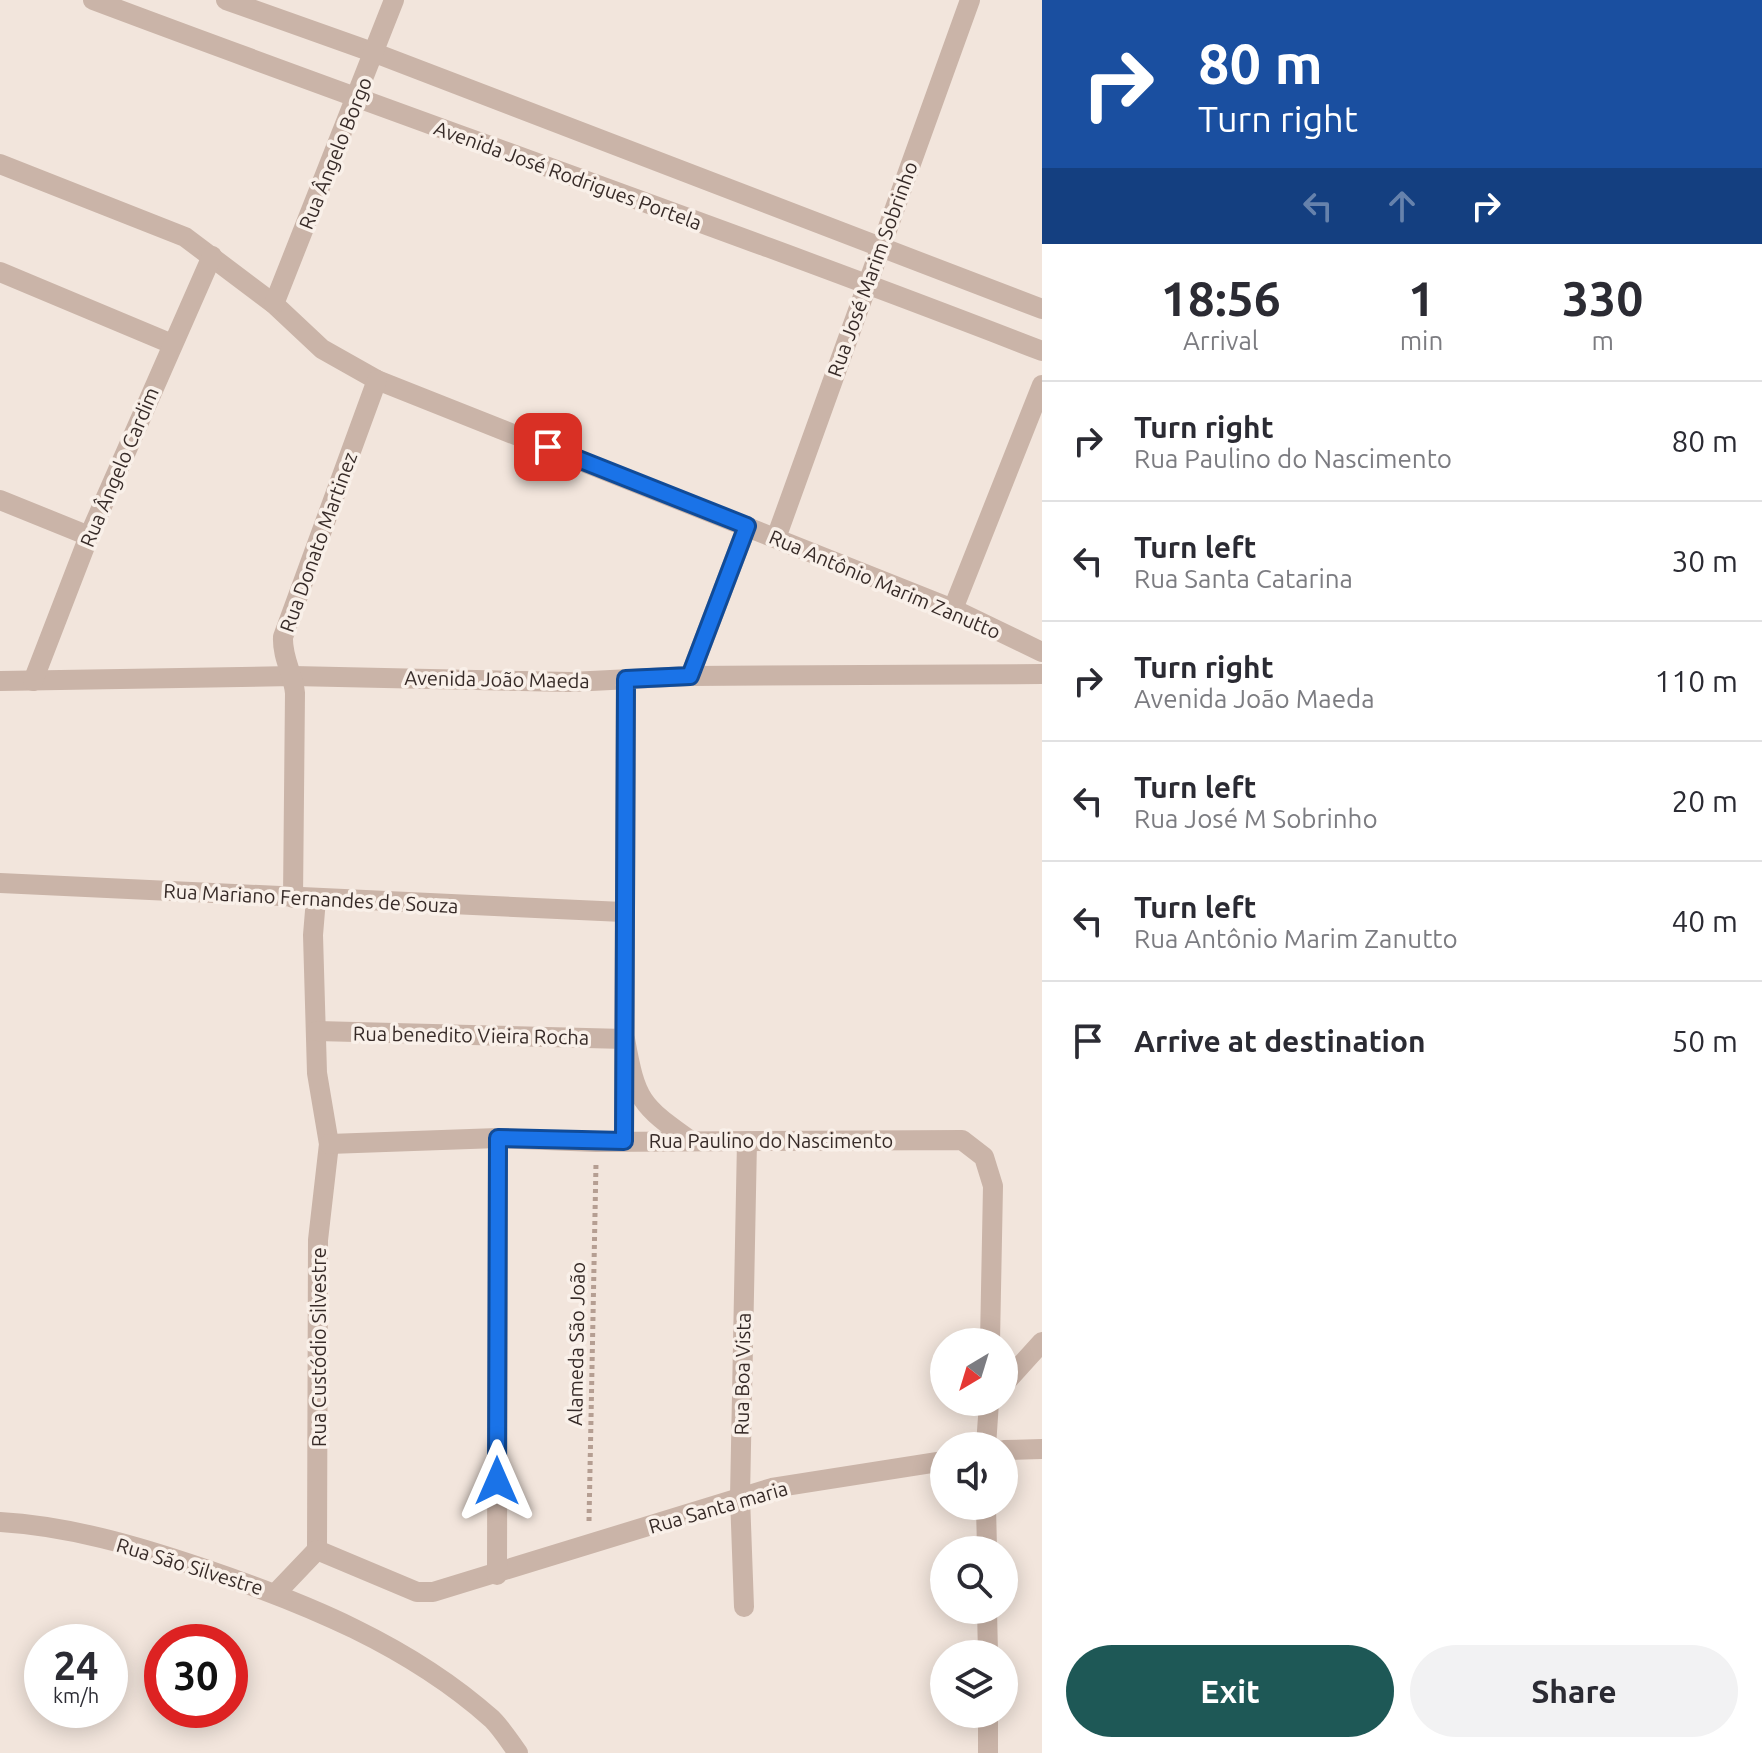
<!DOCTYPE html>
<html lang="en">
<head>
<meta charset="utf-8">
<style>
	body { margin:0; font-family:Ubuntu,sans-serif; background:#f2f2f3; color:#2b2b33; height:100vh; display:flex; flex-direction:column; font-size:30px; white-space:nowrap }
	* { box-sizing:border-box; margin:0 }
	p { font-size:26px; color:#7c7c81 }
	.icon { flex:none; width:44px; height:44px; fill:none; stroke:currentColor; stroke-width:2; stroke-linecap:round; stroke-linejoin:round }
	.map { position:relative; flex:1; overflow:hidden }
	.sheet { display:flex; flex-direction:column; background:#fff; width:720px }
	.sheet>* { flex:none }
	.guide { background:#1a4fa0; color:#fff; overflow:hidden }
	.needle { width:52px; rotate:218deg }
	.fabs { position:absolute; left:930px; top:1328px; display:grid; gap:16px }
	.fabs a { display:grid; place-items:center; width:88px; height:88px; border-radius:50%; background:#fff; box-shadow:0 4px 20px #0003; font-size:40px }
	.speed { position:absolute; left:24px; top:1624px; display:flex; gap:16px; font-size:40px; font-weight:700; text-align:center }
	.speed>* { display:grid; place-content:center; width:104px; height:104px; border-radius:50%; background:#fff; box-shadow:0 4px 20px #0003; line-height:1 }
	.speed small { font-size:20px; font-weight:400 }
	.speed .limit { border:12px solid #d22; background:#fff; color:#111 }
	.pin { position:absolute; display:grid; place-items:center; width:68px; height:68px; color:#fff; margin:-34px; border-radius:16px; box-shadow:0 4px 12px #0006 }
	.me { position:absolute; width:88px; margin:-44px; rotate:0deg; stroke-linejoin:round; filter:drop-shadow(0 0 6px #0008) }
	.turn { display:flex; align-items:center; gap:28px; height:168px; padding:0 24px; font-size:36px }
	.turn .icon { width:104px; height:104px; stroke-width:2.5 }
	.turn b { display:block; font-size:56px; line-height:68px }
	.lanes { display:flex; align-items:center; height:76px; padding:0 24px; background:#0003; justify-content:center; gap:40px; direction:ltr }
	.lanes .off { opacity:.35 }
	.eta { display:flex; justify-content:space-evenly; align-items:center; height:136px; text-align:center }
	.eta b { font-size:48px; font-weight:600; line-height:56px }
	.cta { display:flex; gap:16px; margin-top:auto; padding:16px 24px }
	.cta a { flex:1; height:92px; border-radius:48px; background:#1e5856; color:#fff; font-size:32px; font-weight:600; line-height:92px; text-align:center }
	.cta a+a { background:#f2f2f3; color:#2b2b33 }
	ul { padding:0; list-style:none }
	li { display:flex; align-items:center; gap:24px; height:120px; padding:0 24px; border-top:2px solid #e1e1e2 }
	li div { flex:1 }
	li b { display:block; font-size:30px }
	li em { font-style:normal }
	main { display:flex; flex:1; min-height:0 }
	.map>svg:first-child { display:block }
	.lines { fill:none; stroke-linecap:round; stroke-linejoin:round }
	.path { stroke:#b59e92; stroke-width:5; stroke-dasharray:4 4; stroke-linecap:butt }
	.minor { stroke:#cab4a8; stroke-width:20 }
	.route-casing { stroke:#114b97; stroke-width:20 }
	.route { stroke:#1a73e8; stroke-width:14 }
	.labels { text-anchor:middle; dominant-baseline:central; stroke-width:7; stroke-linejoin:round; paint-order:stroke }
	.street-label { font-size:20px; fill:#372b28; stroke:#f9f0e9 }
</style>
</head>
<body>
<main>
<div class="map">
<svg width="1042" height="1753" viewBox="0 0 1042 1753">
	<rect width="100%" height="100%" fill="#f2e5dc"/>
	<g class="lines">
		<polyline class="path" points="589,1521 596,1163"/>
		<g class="minor">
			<path d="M93,0C409,119 728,229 1042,351"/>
			<polyline points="226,0 375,53 1042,309"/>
			<polyline points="0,164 185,237 274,304 322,349 377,380 953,609 1042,652"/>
			<polyline points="0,272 172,344"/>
			<polyline points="274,304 394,0"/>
			<polyline points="0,500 89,536"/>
			<polyline points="776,538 970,0"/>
			<polyline points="953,609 1042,385"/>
			<polyline points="690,676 747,526"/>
			<polyline points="0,681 293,676 571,682 690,676 1042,674"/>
			<polyline points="33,681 89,536 212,256"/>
			<polyline points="0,883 623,912"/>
			<path d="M293,898L295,693C293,673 282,658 283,637L377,380"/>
			<polyline points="316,899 313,935 317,1073 329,1144 318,1240 317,1550"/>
			<path d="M317,1031L625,1039C636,1100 640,1105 691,1141"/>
			<polyline points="624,1141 626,679"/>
			<polyline points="329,1144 498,1138 596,1142 962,1140 984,1157 993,1186 990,1342"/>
			<polyline points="1004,1384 1042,1342"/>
			<polyline points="986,1446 989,1402"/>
			<polyline points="1004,1450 1042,1449"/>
			<polyline points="986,1506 987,1550"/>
			<path d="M0,1522C69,1526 137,1546 202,1568C305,1603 409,1645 492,1719C502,1729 510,1742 518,1753"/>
			<polyline points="317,1550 417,1592 433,1592 772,1488 944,1461"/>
			<polyline points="497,1575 498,1138"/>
			<polyline points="276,1593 317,1550"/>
			<polyline points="744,1607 740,1497 747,1141"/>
			<polyline points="987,1610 988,1654"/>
			<polyline points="988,1714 988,1753"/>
		</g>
	</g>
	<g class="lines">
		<defs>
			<polyline id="route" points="497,1481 498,1138 624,1141 626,679 690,676 747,526 548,447"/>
		</defs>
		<use href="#route" class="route-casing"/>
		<use href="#route" class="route"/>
	</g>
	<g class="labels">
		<g class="street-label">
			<text transform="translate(335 153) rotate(-68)">Rua Ângelo Borgo</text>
			<text transform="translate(568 175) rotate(20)">Avenida José Rodrigues Portela</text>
			<text transform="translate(872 269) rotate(-70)">Rua José Marim Sobrinho</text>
			<text transform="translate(119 467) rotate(-67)">Rua Ângelo Cardim</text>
			<text transform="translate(318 542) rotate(-70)">Rua Donato Martinez</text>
			<text transform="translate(885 584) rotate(23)">Rua Antônio Marim Zanutto</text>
			<text transform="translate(497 679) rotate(1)">Avenida João Maeda</text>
			<text transform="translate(311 898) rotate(3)">Rua Mariano Fernandes de Souza</text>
			<text transform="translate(471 1035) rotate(1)">Rua benedito Vieira Rocha</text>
			<text x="771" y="1140">Rua Paulino do Nascimento</text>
			<text transform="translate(576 1344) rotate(-89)">Alameda São João</text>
			<text transform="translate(318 1347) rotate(-90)">Rua Custódio Silvestre</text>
			<text transform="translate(742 1374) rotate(-89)">Rua Boa Vista</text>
			<text transform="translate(718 1507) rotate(-16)">Rua Santa maria</text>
			<text transform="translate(190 1566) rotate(17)">Rua São Silvestre</text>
		</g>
	</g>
</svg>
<div class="fabs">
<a><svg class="needle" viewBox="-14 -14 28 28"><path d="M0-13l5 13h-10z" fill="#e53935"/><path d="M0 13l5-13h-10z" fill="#7c7c81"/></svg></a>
<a><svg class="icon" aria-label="sound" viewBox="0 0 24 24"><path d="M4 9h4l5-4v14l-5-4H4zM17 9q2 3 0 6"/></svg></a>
<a><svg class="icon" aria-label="search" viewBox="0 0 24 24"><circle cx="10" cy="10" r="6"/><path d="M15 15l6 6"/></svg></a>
<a><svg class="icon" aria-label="layers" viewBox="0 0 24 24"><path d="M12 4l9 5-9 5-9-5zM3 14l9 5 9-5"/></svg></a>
</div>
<div class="speed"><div>24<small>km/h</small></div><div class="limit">30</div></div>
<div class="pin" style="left:548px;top:447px;background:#d93025"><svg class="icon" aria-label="arrive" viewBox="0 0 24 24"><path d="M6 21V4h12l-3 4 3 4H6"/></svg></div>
<svg class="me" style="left:497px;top:1481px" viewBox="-20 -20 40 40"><path d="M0-17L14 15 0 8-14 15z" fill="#1a73e8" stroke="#fff" stroke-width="4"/></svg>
</div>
<section class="sheet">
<div class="guide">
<div class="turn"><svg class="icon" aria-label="right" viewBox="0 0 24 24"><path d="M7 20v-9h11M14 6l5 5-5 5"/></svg><div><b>80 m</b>Turn right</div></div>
<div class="lanes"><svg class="icon off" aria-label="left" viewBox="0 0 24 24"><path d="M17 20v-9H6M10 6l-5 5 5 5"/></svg><svg class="icon off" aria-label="ahead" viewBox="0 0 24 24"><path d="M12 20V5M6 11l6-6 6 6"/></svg><svg class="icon" aria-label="right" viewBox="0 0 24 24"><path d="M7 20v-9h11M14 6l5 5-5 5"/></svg></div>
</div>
<div class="eta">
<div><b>18:56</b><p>Arrival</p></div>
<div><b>1</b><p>min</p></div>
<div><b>330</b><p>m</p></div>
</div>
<ul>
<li><svg class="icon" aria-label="right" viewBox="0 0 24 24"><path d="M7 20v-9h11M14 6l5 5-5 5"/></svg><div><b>Turn right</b><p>Rua Paulino do Nascimento</p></div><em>80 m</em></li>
<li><svg class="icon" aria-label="left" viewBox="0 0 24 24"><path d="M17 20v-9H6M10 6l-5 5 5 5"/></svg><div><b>Turn left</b><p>Rua Santa Catarina</p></div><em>30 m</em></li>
<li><svg class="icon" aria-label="right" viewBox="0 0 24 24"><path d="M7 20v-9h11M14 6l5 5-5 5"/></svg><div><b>Turn right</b><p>Avenida João Maeda</p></div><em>110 m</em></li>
<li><svg class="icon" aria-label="left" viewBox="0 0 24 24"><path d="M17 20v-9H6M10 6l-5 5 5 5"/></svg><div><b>Turn left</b><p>Rua José M Sobrinho</p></div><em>20 m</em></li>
<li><svg class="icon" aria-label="left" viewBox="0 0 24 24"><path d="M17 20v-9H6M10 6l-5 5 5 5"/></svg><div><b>Turn left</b><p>Rua Antônio Marim Zanutto</p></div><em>40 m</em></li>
<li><svg class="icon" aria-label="arrive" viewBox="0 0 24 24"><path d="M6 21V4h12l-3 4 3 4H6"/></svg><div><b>Arrive at destination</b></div><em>50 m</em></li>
</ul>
<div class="cta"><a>Exit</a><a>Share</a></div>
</section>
</main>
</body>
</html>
